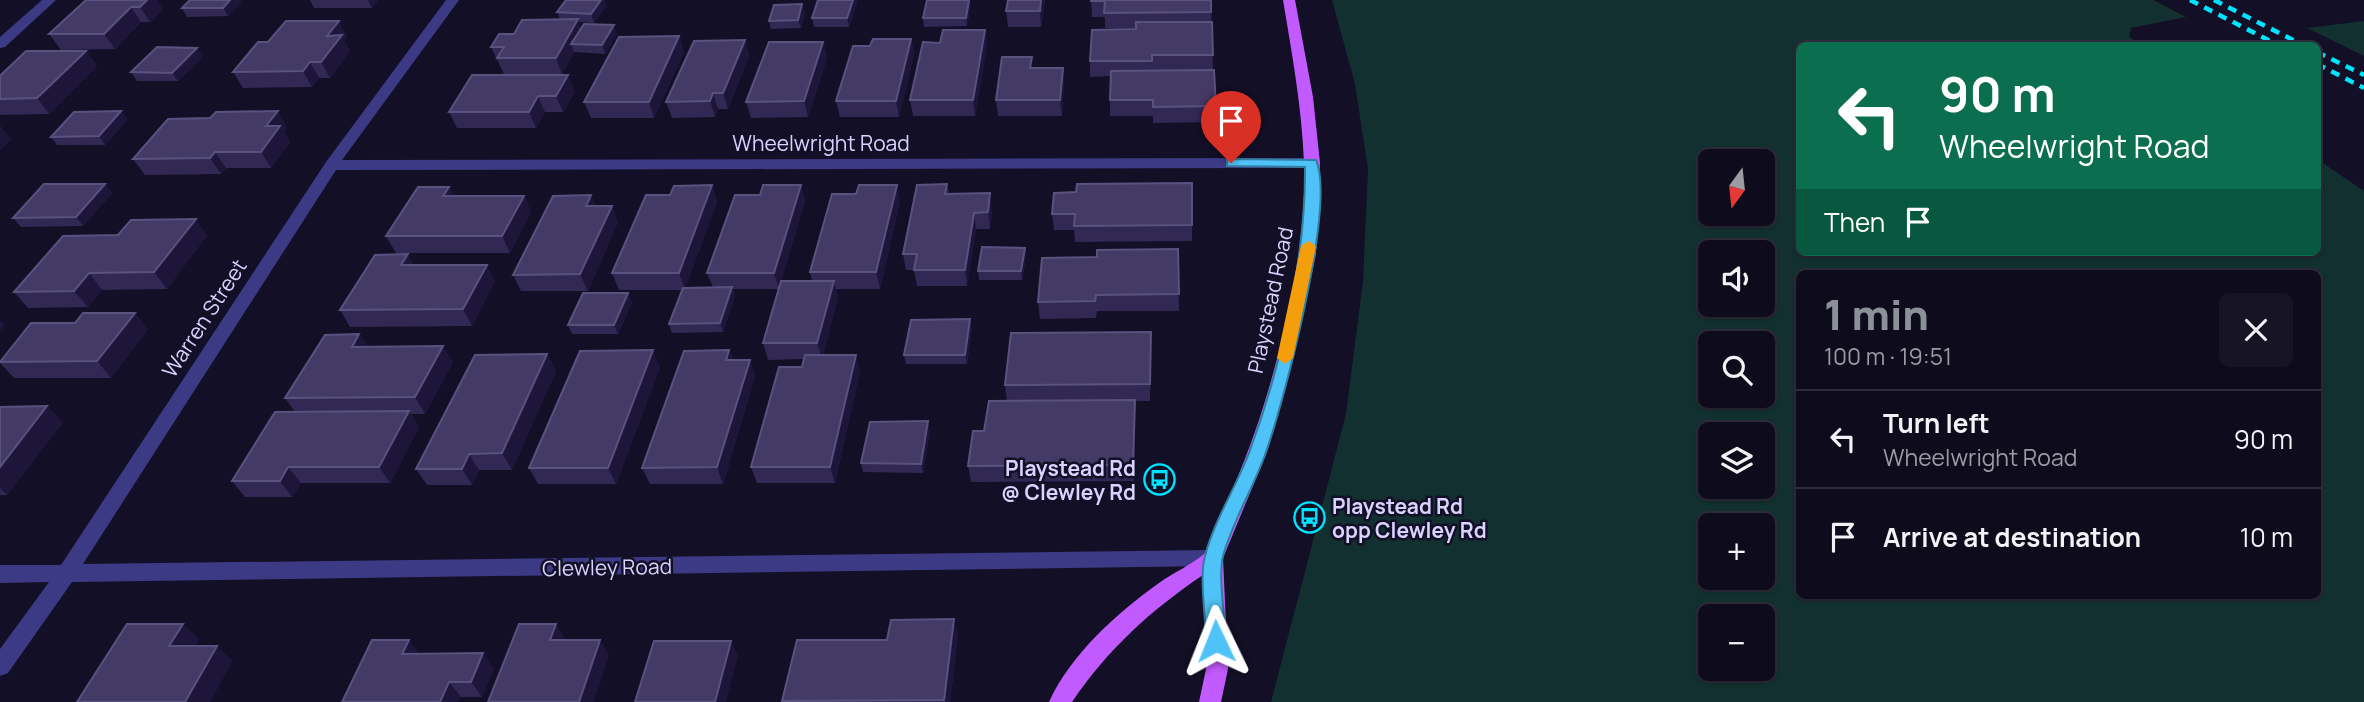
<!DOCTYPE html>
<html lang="en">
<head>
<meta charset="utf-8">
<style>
	body { margin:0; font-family:Manrope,sans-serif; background:#171425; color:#f1f3f6; height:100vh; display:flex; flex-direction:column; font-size:26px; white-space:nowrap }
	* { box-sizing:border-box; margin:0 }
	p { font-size:23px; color:#9b9ba3 }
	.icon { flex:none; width:38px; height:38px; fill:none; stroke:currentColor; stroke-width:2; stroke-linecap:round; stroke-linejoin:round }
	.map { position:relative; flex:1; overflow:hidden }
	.drawer { position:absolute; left:1796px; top:270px; width:525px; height:329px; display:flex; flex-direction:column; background:#0e0b1c; border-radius:10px; box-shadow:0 2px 5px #0004,0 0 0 2px #2e2b3b }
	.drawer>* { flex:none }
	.guide { position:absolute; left:1796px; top:42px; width:525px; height:214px; border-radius:10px; box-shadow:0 2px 5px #0004,0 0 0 2px #2e2b3b; background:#0b6e4f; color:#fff; overflow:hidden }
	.needle { width:46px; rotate:195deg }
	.buttons { position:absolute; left:1698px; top:149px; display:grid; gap:14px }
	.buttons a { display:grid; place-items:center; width:77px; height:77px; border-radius:10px; background:#0e0b1c; box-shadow:0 2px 5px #0004,0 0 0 2px #2e2b3b; font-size:35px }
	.pin { position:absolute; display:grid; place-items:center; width:60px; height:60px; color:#fff; margin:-72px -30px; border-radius:50% 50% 50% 0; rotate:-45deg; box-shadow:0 0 7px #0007 }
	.pin .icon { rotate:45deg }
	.me { position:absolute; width:77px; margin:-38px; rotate:358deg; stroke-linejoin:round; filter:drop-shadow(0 0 5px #0008) }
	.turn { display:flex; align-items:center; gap:24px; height:147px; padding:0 28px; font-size:32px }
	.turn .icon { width:91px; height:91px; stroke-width:2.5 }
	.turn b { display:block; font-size:49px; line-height:60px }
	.then { display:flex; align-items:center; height:66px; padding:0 28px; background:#0003; gap:14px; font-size:26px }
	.round { display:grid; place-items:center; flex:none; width:74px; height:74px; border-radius:10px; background:#171425 }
	.overview { display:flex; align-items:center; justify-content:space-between; height:119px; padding:0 28px }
	h1 { font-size:42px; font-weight:800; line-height:52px; color:#8c9099 }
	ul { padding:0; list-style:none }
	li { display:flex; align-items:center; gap:21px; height:98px; padding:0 28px; border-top:2px solid #2e2b3b }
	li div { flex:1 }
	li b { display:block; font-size:26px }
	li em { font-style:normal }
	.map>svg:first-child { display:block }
	.green { fill:#12302f; fill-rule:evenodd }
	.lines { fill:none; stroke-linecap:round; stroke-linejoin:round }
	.minor { fill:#3d3a85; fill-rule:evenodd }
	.major { fill:#c25bff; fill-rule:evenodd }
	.rail { stroke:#00e5ff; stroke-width:4.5; stroke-dasharray:9 7; stroke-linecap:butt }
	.wall { fill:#312854 }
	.shaded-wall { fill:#1d163a }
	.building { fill:#433a66; stroke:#5a527e; stroke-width:2 }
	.route { fill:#4fc3f7; stroke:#337fa1; stroke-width:2 }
	.slow { fill:#f59e0b }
	.labels { text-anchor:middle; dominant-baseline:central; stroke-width:5; stroke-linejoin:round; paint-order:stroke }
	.street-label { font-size:21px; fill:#d9d4ff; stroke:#130f26 }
	.poi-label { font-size:21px; font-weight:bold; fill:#d9d4ff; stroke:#130f26; text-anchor:end }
</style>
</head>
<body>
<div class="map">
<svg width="2364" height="702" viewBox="0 0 2364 702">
	<rect width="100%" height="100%" fill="#130f26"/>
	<g class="green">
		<path d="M1332,0H2153L2186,17L2131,28L2129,37L2142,45L1799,46V252H2317V159L2364,191V702H1271L1346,414L1363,281L1368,169L1355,84ZM1710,161H1762V214H1710ZM1762,252V304H1710V252ZM1799,273H2317V595H1799ZM1762,343V396H1710V343ZM1762,434V486H1710V434ZM1710,525H1762V578H1710ZM1710,616H1762V668H1710Z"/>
		<polygon points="2364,21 2364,56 2307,28"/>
	</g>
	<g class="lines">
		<g class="minor">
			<polygon points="42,0 56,0 5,47 0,48 0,37"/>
			<polygon points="446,0 459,0 342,160 1312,158 1320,163 1312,168 336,170 83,564 1213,550 1220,552 1223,558 1220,564 1213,566 72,582 8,673 0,676 0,649 49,582 0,583 0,565 61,565 326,162"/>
		</g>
		<path class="major" d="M1283,0H1295L1313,97L1320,163L1316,254L1294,356L1267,452L1223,558L1228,669L1221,702H1199L1206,669L1203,575C1151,610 1108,649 1072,702H1049C1071,654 1117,613 1159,583C1173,573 1191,565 1204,554C1213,545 1230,496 1236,481C1273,395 1308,257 1304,163C1302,108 1292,54 1283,0Z"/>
		<g class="rail">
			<polyline points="2190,0 2280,46"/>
			<polyline points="2214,0 2305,46"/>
			<polyline points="2317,52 2364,75"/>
			<polyline points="2317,64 2364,88"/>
		</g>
	</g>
	<g class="wall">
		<polygon points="86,0 163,9 150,22 141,22 115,49 61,50 49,34"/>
		<polygon points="190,0 240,0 241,2 228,16 187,17 182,8"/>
		<polygon points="310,0 378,0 372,8 314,8"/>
		<polygon points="927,0 994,0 970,0 971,4 967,26 924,27 923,18"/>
		<polygon points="1045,0 1041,27 1008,27 1006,11"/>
		<polygon points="1091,0 1211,0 1213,70 1216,106 1215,122 1153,123 1153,116 1110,116 1110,100 1111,76 1090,77 1090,61 1136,28 1105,28 1105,17 1092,17"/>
		<polygon points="857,2 849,27 814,27 812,18"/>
		<polygon points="607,5 594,23 579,22 581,28 617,34 605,54 574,52 562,74 504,74 491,47 514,34 560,19 557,12"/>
		<polygon points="805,13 801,28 771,29 769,21"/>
		<polygon points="985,30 987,46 975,116 913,116 910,100"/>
		<polygon points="679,36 684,52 654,118 591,118 584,102"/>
		<polygon points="347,37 344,40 350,51 330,78 319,78 312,87 243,88 233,72 268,42"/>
		<polygon points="911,39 914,54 899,117 840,117 836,101 870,46"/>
		<polygon points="745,40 749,56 728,109 718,109 715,117 672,118 666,102"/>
		<polygon points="823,42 827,58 808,117 751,118 746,102"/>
		<polygon points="86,51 97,66 49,114 0,115 0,76"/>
		<polygon points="203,57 178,81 137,81 131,72"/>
		<polygon points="1033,68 1063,68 1064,84 1062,116 998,116 996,100"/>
		<polygon points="472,75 575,91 563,112 545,112 536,128 457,128 449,112"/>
		<polygon points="121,111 127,120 105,145 57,145 51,137"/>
		<polygon points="210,118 287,127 284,132 290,142 271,168 226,168 221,174 145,175 133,159"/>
		<polygon points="1192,183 1192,241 1075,242 1074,230 1054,230 1052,214 1076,192"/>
		<polygon points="105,184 112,193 83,226 21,227 13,218"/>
		<polygon points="947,184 949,194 992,210 990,229 976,229 967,286 917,286 914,270 906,270 903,254"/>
		<polygon points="712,185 717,202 685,288 713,287 707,273 760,195 801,185 805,201 781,281 812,281 810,272 900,201 880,289 836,289 838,297 823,355 860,371 835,483 757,483 751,467 802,367 804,359 768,360 763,343 779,289 733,289 735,296 723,332 672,333 669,324 682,290 619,290 612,273 670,195"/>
		<polygon points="449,187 454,196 524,196 531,212 510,253 396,253 386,236"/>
		<polygon points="618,222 588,291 521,291 513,275"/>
		<polygon points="207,235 167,289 102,290 88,307 28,308 14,292"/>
		<polygon points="1178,249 1179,311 1097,311 1096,318 1040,319 1038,302 1097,257"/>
		<polygon points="1026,257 1022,280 979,280 978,271"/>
		<polygon points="414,265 495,281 472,326 350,327 340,310"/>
		<polygon points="632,302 618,334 572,334 568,325"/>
		<polygon points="75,323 148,329 111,378 14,378 0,363 0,361"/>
		<polygon points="972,328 967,364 906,364 904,355"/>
		<polygon points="1151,332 1150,401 1135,401 1134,481 971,482 968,466 1007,401 1005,385"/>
		<polygon points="359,334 367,346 453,362 425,414 411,414 419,427 390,483 301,483 292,497 245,497 232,481 295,412 285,398"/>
		<polygon points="729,350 733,360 750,360 755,376 723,484 650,484 642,468"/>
		<polygon points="547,354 556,371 512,470 479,470 472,485 427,485 416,469"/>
		<polygon points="660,367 616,484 538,484 529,468"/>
		<polygon points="0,407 63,422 7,495 0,495"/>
		<polygon points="930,430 923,473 863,472 861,463"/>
		<polygon points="958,635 950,702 783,702 782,701 887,640"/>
		<polygon points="372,640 409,640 419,654 494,668 482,697 461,697"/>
	</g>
	<g class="shaded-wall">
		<polygon points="147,0 157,0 163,9 150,22 140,7"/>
		<polygon points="230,0 240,0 241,2 228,16 223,8"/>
		<polygon points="368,0 378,0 372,8"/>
		<polygon points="601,0 605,0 607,5 594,23 591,14"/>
		<polygon points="853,0 857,0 857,2 849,27 847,18"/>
		<polygon points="969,0 970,0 971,4 967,26 966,18"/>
		<polygon points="1041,0 1045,0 1041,27 1040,11"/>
		<polygon points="802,4 805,13 801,28 798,20"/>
		<polygon points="131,7 141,22 115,49 104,34"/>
		<polygon points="578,19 584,35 571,44 574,52 562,74 556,58"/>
		<polygon points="339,21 347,37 344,40 350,51 330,78 321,62 327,36"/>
		<polygon points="614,25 617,34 605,54 602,45"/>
		<polygon points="985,30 987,46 975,116 973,100"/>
		<polygon points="679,36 684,52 654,118 649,102"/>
		<polygon points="911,39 914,54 899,117 896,101"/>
		<polygon points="745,40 749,56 728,109 723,93"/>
		<polygon points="823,42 827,58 808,117 804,101"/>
		<polygon points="197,48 203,57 178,81 172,73"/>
		<polygon points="86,51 97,66 49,114 37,98"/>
		<polygon points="310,62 319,78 312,87 303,71"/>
		<polygon points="1063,68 1064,84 1062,116 1060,100"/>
		<polygon points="568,75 575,91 563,112 556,96"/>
		<polygon points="713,93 718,109 715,117 710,101"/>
		<polygon points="538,96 545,112 536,128 529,112"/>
		<polygon points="121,111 127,120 105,145 99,136"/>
		<polygon points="278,111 287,127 284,132 290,142 271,168 261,152 266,126"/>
		<polygon points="0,125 11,139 0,151"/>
		<polygon points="215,152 226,168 221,174 210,158"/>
		<polygon points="105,184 112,193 83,226 76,217"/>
		<polygon points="712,185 717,202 685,290 679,273"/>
		<polygon points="801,185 805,201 779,289 774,273"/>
		<polygon points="897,185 900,201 880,289 876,272"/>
		<polygon points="449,187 458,203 443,196"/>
		<polygon points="990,193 992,210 990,229 988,212"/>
		<polygon points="591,195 598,212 586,206"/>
		<polygon points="524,196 531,212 510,253 502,236"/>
		<polygon points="612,206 618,222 588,291 580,274"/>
		<polygon points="974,213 976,229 967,286 965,270"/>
		<polygon points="196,219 207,235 167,289 154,272"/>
		<polygon points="1025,248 1026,257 1022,280 1021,271"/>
		<polygon points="408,254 417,271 401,265"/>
		<polygon points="487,265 495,281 472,326 463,309"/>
		<polygon points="89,273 102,290 88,307 74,291"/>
		<polygon points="834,281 838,297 822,359 817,343"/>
		<polygon points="732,287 735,296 723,332 720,323"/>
		<polygon points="628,293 632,302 618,334 614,325"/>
		<polygon points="135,313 148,329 111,378 97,361"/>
		<polygon points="970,319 972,328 967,364 965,355"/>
		<polygon points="0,320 5,325 0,331"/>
		<polygon points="359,334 370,351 352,347"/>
		<polygon points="443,346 453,362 425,414 415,397"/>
		<polygon points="653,350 660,367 616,484 608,468"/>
		<polygon points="729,350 735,367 726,360"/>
		<polygon points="547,354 556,371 512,470 502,453"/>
		<polygon points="856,355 860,371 835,483 830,467"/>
		<polygon points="750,360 755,376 723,484 717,467"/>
		<polygon points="1135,400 1135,416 1134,481 1133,465"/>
		<polygon points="47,406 63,422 7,495 0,488 0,467"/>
		<polygon points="409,411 419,427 390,483 379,467"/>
		<polygon points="928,421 930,430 923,473 921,464"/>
		<polygon points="469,454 479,470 472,485 462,469"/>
		<polygon points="288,467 301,483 292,497 280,481"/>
		<polygon points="954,619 958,635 950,702 945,702"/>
		<polygon points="183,624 199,639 185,662 169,646"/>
		<polygon points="556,624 565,639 560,655 550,640"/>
		<polygon points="409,640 421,656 402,654"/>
		<polygon points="600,640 609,655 594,702 579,702"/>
		<polygon points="731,641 738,656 726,702 715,702"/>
		<polygon points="217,646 233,661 210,702 185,702"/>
		<polygon points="483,653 494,668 482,697 471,682"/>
		<polygon points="449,682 461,697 458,702 440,702"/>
	</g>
	<g class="building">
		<polygon points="86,0 147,0 140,7 131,7 104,34 49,34"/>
		<polygon points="190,0 230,0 223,8 182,8"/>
		<polygon points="566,0 601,0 591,14 557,12"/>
		<polygon points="818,0 853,0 847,18 812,18"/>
		<polygon points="927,0 969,0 966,18 923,18"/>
		<polygon points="1008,0 1041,0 1040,11 1006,11"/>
		<polygon points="1091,0 1211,0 1211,12 1104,13 1105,1 1091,1"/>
		<polygon points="802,4 798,20 769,21 774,5"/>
		<polygon points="578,19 556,58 497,58 504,47 491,47 499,34 514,34 522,20"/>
		<polygon points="286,21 339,21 327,36 342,35 321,62 310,62 303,71 233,72 258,42 268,42"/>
		<polygon points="1136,22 1212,22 1213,55 1152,55 1152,61 1090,61 1092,30 1136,29"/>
		<polygon points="584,24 614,25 602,45 571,44"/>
		<polygon points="943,30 985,30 973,100 910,100 923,42 940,43"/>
		<polygon points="679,36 649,102 584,102 619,37"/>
		<polygon points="873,39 911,39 896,101 836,101 853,46 870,46"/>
		<polygon points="745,40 723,93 713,93 710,101 666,102 694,41"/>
		<polygon points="769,42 823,42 804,101 746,102"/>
		<polygon points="157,47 197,48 172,73 131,72"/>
		<polygon points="26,51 86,51 37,98 0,99 0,76"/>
		<polygon points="1002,57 1032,57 1030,68 1063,68 1060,100 996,100"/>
		<polygon points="1214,70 1216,106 1153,107 1153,100 1110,100 1111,71"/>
		<polygon points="472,75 568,75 556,96 538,96 529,112 449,112"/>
		<polygon points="121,111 99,136 51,137 74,112"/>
		<polygon points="278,111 266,126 280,126 261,152 215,152 210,158 133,159 168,119 210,118 216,112"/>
		<polygon points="1192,183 1192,225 1074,226 1075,214 1052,214 1054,193 1076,192 1077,184"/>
		<polygon points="44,184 105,184 76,217 13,218"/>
		<polygon points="947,184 945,194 990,193 988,212 974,213 965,270 914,270 917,254 903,254 917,185"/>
		<polygon points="712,185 679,273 612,273 646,195 670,195 674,186"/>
		<polygon points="763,185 801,185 774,273 707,273 735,195 760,195"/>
		<polygon points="859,185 897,185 876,272 810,272 832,194 856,194"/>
		<polygon points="418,187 449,187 443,196 524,196 502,236 386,236"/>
		<polygon points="591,195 586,206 612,206 580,274 513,275 553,196"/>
		<polygon points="196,219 154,272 89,273 74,291 14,292 63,236 118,235 131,220"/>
		<polygon points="982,247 1025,248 1021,271 978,271"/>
		<polygon points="1178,249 1179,294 1096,295 1095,301 1038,302 1042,258 1097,257 1097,250"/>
		<polygon points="408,254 401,265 487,265 463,309 340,310 375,255"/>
		<polygon points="781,281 834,281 817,343 763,343"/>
		<polygon points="732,287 720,323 669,324 683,288"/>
		<polygon points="583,293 628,293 614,325 568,325"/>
		<polygon points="83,313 135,313 97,361 0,362 31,323 75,323"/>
		<polygon points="970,319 965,355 904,355 911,320"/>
		<polygon points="1151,332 1150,384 1005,385 1011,333"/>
		<polygon points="359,334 352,347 443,346 415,397 285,398 325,335"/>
		<polygon points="653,350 608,468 529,468 580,351"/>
		<polygon points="729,350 726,360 750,360 717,467 642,468 684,351"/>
		<polygon points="547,354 502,453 469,454 462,469 416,469 475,355"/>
		<polygon points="805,355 856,355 830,467 751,467 779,367 802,367"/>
		<polygon points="1135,400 1133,465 968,466 973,431 984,431 989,401"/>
		<polygon points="47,406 0,467 0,407"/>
		<polygon points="409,411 379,467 288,467 280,481 232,481 275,412"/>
		<polygon points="928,421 921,464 861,463 870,422"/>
		<polygon points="954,619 944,700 782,701 797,640 887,640 891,620"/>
		<polygon points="127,624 183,624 169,646 217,646 185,702 77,702"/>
		<polygon points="519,624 556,624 550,640 600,640 579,702 488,702"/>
		<polygon points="372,640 409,640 402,654 483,653 471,682 449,682 440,702 342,702"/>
		<polygon points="654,641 731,641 715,702 635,702"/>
	</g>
	<path class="route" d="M1231,159L1316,160C1336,205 1284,401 1266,452C1254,487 1233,520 1223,556C1218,577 1225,618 1226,641L1223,647L1216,649L1209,647L1206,641C1206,618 1199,577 1205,556C1214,521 1236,487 1249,453C1281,367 1306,258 1305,167L1227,166V160Z"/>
	<polygon class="slow" points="1309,241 1316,246 1293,358 1285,364 1277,358 1301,246"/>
	<defs>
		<symbol id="bus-ring" viewBox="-11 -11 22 22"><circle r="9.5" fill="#130f26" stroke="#00e5ff" stroke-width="1.5"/><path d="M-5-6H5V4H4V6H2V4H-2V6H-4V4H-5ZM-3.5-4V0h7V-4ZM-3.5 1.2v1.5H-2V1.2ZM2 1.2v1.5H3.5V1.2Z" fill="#00e5ff"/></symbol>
	</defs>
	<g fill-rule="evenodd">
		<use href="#bus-ring" x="1142" y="462" width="35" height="35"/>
		<use href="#bus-ring" x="1292" y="500" width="35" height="35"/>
	</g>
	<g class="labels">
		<g class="street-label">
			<text x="821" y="143">Wheelwright Road</text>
			<text transform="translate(1270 300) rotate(-78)">Playstead Road</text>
			<text transform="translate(204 318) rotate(-57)">Warren Street</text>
			<text transform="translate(607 567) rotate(-1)">Clewley Road</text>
		</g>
		<g class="poi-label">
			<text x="1136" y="468">Playstead Rd<tspan x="1136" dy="24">@ Clewley Rd</tspan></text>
			<text x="1332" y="506" text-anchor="start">Playstead Rd<tspan x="1332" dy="24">opp Clewley Rd</tspan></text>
		</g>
	</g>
</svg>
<div class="buttons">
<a><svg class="needle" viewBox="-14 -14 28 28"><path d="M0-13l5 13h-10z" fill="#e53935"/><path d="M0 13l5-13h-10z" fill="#9b9ba3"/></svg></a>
<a><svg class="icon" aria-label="sound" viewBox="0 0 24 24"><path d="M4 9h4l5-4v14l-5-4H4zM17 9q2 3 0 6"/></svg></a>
<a><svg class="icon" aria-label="search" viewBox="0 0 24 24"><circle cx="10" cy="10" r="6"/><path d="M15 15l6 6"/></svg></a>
<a><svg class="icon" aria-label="layers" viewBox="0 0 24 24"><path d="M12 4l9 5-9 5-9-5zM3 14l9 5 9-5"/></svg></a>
<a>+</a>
<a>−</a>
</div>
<div class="pin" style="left:1231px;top:163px;background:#d93025"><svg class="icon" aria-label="arrive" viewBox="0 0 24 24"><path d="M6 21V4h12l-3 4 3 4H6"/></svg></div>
<svg class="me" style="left:1216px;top:641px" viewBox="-20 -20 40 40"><path d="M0-17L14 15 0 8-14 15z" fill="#4fc3f7" stroke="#fff" stroke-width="4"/></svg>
<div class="guide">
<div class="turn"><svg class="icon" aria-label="left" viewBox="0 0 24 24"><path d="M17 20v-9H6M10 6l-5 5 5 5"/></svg><div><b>90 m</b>Wheelwright Road</div></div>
<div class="then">Then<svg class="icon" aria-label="arrive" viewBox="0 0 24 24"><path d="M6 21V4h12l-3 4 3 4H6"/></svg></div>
</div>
<section class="drawer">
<div class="overview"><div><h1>1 min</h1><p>100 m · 19:51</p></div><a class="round"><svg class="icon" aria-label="close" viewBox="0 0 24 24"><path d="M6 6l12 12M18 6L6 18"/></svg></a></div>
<ul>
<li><svg class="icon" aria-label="left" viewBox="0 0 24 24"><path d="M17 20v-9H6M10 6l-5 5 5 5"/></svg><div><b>Turn left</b><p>Wheelwright Road</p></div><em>90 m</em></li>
<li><svg class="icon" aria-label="arrive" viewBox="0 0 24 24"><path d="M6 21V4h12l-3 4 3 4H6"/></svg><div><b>Arrive at destination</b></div><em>10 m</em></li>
</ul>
</section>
</div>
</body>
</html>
